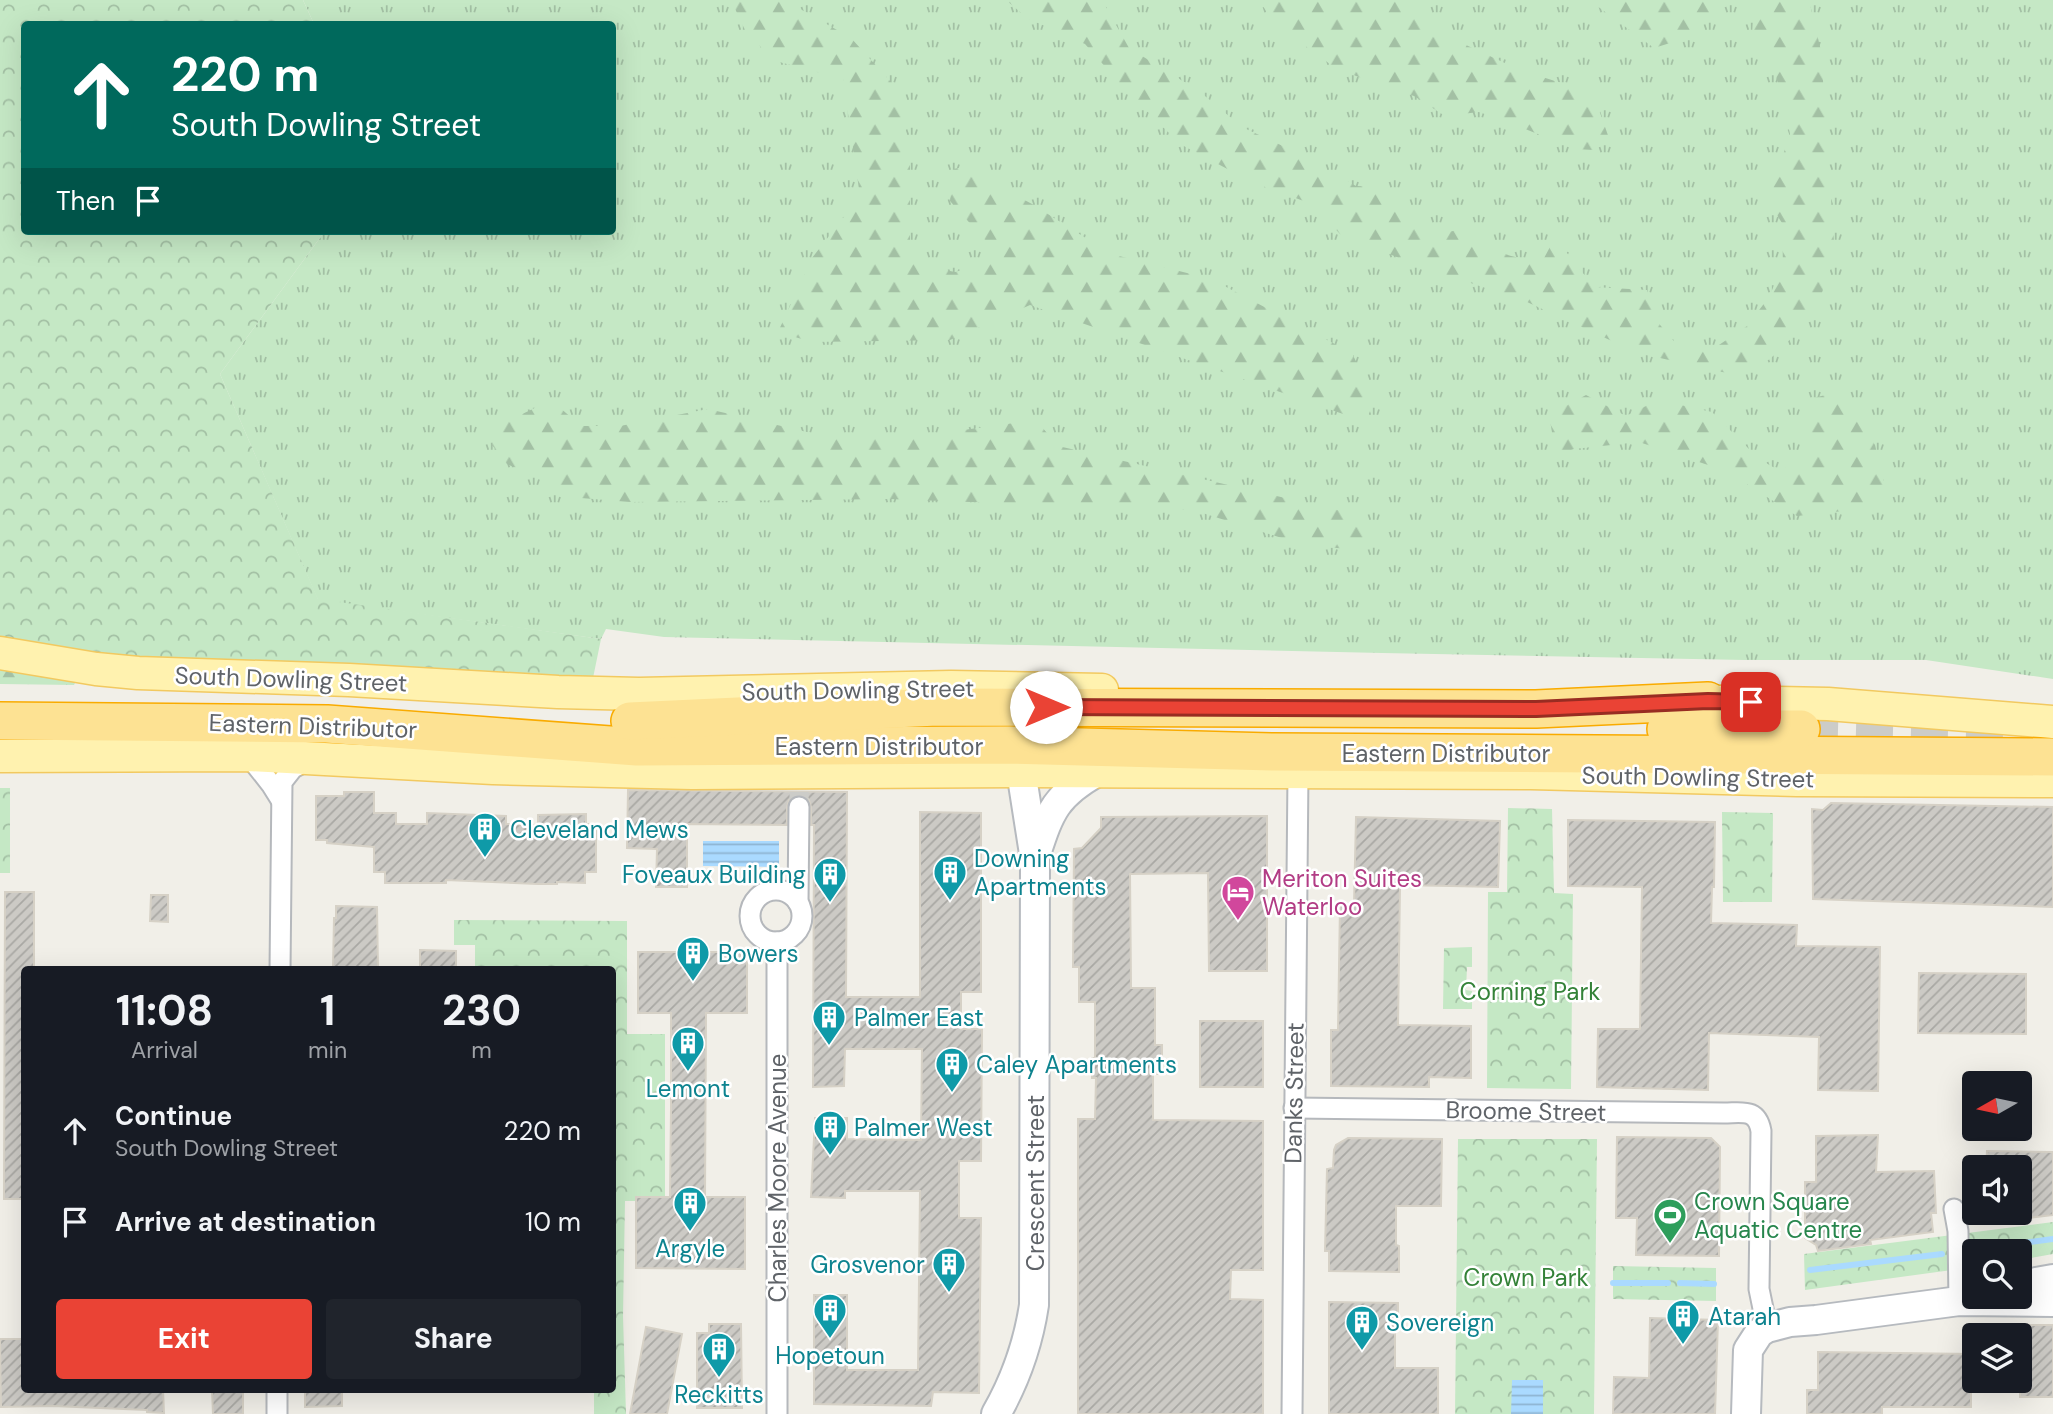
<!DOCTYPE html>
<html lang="en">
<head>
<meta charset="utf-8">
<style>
	body { margin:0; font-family:"DM Sans",sans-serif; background:#20242c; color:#f1f3f6; height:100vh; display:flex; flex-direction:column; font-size:26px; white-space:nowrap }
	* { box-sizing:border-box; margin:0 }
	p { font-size:23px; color:#9ea1a6 }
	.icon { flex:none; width:38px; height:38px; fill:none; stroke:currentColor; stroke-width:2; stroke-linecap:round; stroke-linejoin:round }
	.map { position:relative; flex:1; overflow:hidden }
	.side { position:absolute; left:21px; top:966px; width:595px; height:427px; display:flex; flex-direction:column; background:#171b24; border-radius:7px; box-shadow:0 7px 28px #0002 }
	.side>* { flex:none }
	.banner { position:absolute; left:21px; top:21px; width:595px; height:214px; border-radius:7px; box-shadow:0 7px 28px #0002; background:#00695c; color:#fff; overflow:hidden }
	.needle { width:46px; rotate:261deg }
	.fabs { position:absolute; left:1962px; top:1071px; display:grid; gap:14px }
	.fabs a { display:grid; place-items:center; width:70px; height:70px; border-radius:7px; background:#171b24; box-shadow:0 7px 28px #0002; font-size:35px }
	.pin { position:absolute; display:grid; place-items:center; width:60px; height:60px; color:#fff; margin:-30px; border-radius:14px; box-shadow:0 4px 10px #0006 }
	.me { position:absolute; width:77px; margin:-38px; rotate:90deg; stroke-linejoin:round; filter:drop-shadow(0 0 5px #0008) }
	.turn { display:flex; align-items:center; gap:24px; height:147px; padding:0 35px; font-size:32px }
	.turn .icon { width:91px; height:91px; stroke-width:2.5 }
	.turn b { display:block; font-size:49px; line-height:60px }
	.then { display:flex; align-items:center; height:66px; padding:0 35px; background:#0003; gap:14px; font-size:26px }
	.eta { display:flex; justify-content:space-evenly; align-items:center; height:119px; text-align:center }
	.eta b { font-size:42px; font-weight:700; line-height:49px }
	.cta { display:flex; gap:14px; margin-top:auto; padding:14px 35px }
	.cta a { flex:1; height:80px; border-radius:7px; background:#ea4335; color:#fff; font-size:28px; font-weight:700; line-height:80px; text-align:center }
	.cta a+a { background:#20242c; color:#f1f3f6 }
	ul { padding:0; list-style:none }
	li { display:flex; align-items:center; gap:21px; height:91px; padding:0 35px }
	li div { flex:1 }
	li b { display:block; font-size:26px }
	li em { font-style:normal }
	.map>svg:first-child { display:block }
	.grass { fill:url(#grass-tufts) }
	.forest { fill:url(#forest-firs) }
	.park { fill:url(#park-crowns) }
	.water { fill:url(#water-rules) }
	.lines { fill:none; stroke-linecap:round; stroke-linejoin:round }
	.stream { stroke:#aadaff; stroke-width:6 }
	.building { fill:url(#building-hatch); stroke:#d6d1c6; stroke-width:2 }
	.street-tunnel { stroke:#ccccc8; stroke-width:19; stroke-dasharray:19 10; stroke-linecap:butt }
	.highway-tunnel { stroke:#ccccc8; stroke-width:37; stroke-dasharray:37 18; stroke-linecap:butt }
	.street-casing { stroke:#b5b8bc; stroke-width:23 }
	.secondary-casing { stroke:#b6babf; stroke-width:32 }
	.primary-casing { stroke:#f2c960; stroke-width:35 }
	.highway-casing { stroke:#f9ab00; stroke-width:40 }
	.street { stroke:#fff; stroke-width:19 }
	.secondary { stroke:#fff; stroke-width:28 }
	.primary { stroke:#fff2af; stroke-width:32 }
	.highway { stroke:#fde293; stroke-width:37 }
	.route-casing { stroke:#982c22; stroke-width:18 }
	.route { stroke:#ea4335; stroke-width:12 }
	.labels { text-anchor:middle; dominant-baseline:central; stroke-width:5; stroke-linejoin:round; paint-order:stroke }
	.street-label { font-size:24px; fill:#5f6368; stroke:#fff }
	.culture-label { font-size:24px; fill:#0d838f; stroke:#fff; text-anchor:start }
	.hotel-label { font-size:24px; fill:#b23c85; stroke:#fff; text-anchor:start }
	.park-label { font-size:24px; fill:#348238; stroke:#fff }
	.leisure-label { font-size:24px; fill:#27864d; stroke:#fff; text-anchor:start }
</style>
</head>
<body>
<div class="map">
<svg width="2053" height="1414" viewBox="0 0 2053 1414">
	<defs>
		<pattern id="grass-tufts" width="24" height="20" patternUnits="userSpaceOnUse" patternTransform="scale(1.75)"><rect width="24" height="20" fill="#c5e8c5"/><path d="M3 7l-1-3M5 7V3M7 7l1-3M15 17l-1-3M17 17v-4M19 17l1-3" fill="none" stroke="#a3c0a4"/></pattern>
		<pattern id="forest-firs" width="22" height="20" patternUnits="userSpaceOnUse" patternTransform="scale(1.75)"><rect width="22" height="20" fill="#c5e8c5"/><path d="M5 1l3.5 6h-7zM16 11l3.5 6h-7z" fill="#a3c0a4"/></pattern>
		<pattern id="park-crowns" width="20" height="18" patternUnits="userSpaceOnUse" patternTransform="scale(1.75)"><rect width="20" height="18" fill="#c5e8c5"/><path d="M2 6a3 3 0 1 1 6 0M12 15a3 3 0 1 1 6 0" fill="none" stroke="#a3c0a4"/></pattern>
		<pattern id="water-rules" width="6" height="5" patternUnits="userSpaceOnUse" patternTransform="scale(1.75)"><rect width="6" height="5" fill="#aadaff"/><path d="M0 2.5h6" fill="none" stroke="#8eb4d2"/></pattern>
		<pattern id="building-hatch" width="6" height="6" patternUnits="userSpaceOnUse" patternTransform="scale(1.75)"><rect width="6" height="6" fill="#cccac5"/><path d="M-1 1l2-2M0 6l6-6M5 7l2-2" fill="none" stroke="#a9a8a4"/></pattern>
	</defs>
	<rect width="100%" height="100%" fill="#f1efe8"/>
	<polygon class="grass" points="303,0 2053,0 2053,679 1926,660 1745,660 1382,653 664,637 606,629 601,639 318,600 220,374 325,231 612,231 612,24 314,24"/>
	<g class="forest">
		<polygon points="731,0 785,0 788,2 851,38 901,93 910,163 910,263 955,272 1002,259 950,201 953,169 977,165 1002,188 1032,204 1111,254 1211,279 1352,353 1374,400 1366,422 1030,305 950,340 812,342 778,332 812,258 860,196 843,79 772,60 744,28"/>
		<path d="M1006,0H1102L1129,48L1199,91L1242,127L1287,148L1356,186L1380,187L1419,229L1443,233L1468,228C1477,234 1483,241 1491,247C1506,257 1526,260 1543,260L1550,247L1563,248L1594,287L1647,290L1655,319L1678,346L1716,347L1747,326L1769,297L1783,265L1782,223L1768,201L1762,178L1783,155L1790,134L1783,99L1771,60L1752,35L1755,0H1809L1821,51L1835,257L1813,317L1770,359L1740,376L1638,353L1527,302L1409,262L1340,234L1312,204L1254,183L1180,144L1124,88L1085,44L1027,18Z"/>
		<polygon points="1258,0 1395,0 1453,39 1520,70 1593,93 1610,141 1594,150 1575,149 1513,124 1479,112 1445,116 1414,96 1371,82 1334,67 1278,26"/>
		<polygon points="1589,0 1729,0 1686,38 1654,48"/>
		<polygon points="1841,391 1875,445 1887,494 1871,508 1797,516 1726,471 1639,442 1574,449 1556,455 1549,415 1586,395 1626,416 1658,400 1712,412 1759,459 1780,471 1808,455 1806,400"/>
		<polygon points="551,400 581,426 620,426 708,409 837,439 912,437 1036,420 1058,446 1355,514 1366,532 1359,550 1304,545 1193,510 889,499 630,502 581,498 507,464 492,445 496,427"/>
		<polygon points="0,670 76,681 74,685 0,684"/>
	</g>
	<g class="park">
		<polygon points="0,0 303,0 314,24 24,24 24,231 325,231 220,374 318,599 601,639 593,678 95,656 0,638"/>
		<rect x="0" y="788" width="10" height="85"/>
		<polygon points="1508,808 1552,809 1554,893 1573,894 1571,1089 1487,1088 1488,892 1507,892"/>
		<polygon points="1722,812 1773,813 1772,902 1723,902"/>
		<polygon points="454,920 627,921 627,1034 665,1034 665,1201 625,1201 623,1316 626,1414 594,1414 594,1390 612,1390 612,970 475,969 475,945 454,945"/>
		<polygon points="1472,947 1472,967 1467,967 1466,990 1472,991 1472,1009 1443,1009 1444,948"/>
		<polygon points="1458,1139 1597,1139 1594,1414 1455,1414"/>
		<polygon points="2053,1222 2053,1254 2020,1260 2020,1251 1974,1251 1974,1267 1805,1290 1804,1254"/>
		<polygon points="1613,1266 1716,1268 1716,1301 1613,1299"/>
	</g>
	<g class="water">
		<polygon points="703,841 779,841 779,867 703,866"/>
		<polygon points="1512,1380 1543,1380 1543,1414 1511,1414"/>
	</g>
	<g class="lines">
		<g class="stream">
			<polyline points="1986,1248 2053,1239"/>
			<polyline points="1810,1270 1942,1254"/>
			<polyline points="1613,1283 1668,1283"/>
			<polyline points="1680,1283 1714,1284"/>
		</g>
	</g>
	<g class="building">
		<polygon points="628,790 847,792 846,997 920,997 920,812 981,813 981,992 961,992 961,1029 982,1029 981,1161 959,1161 959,1218 981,1218 979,1393 933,1392 931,1406 814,1404 814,1295 847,1295 847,1370 918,1370 920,1191 845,1191 845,1198 811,1197 815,1118 847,1118 847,1139 921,1140 922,1049 845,1049 844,1086 813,1087 814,825 811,825 811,807 809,800 805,796 798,795 789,800 787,807 787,825 687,824 687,887 656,887 657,849 627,848"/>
		<polygon points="344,792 374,792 374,813 396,813 396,824 427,824 427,813 506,816 506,824 538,825 538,815 586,814 586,824 596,824 596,872 585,872 585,883 557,882 557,884 538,884 446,880 446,883 385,883 385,872 374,872 374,847 327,843 327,840 316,840 316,796 344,796"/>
		<polygon points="1831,803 2053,807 2053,907 1813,899 1812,809 1823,810"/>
		<polygon points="1267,816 1267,971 1209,971 1208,873 1130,874 1131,988 1155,988 1155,1045 1162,1045 1162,1074 1153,1074 1153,1120 1263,1121 1263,1270 1231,1270 1230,1299 1263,1300 1263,1414 1078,1414 1078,1119 1095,1119 1096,1078 1092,1078 1092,1058 1095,1058 1095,1002 1079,1002 1079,967 1073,967 1074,849 1082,848 1101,828 1101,817"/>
		<polygon points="1356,817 1500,821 1498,887 1400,885 1398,1025 1471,1026 1471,1078 1429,1077 1429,1087 1331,1086 1331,1030 1338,1030 1340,905 1354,905"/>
		<polygon points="1568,820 1715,822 1714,887 1712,887 1711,923 1797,925 1796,946 1880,947 1878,1091 1818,1090 1819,1037 1709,1033 1708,1090 1597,1087 1598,1029 1640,1029 1642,887 1568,886"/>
		<polygon points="5,892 34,892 34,970 24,970 24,1199 4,1199"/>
		<polygon points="151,895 168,895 168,922 150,921"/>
		<polygon points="336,906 377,907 378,969 336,970 336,968 333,968 334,918 336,918"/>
		<polygon points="420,950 456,951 456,970 420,970"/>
		<polygon points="638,952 747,952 747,1013 706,1013 705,1197 745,1197 745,1269 636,1268 636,1197 670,1197 671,1109 671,1013 638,1013"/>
		<polygon points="1919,973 2026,974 2026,1034 1918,1033"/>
		<rect x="1200" y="1021" width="63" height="66"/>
		<polygon points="1878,1135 1876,1172 1934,1171 1936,1213 1931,1213 1933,1232 1870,1240 1871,1244 1818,1251 1816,1245 1805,1238 1805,1182 1816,1182 1816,1136"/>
		<polygon points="1617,1137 1711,1138 1720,1147 1719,1256 1636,1255 1637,1218 1616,1218"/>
		<polygon points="1348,1138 1442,1139 1441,1206 1396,1206 1396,1245 1399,1246 1399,1272 1329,1271 1329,1251 1325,1251 1327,1169 1333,1168 1334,1150 1336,1145"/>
		<polygon points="1987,1151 2053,1152 2053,1215 2020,1219 2020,1167 1986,1167"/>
		<polygon points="1329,1302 1398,1303 1398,1328 1395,1328 1395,1368 1438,1368 1438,1414 1329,1414"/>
		<polygon points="1650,1318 1718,1320 1715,1414 1613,1414 1614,1377 1649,1378"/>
		<polygon points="709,1324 741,1324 742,1408 697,1408 697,1333 709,1333"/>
		<rect x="2020" y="1325" width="33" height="72"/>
		<polygon points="646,1327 682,1334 667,1414 630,1414"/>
		<polygon points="0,1339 24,1339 24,1390 163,1390 164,1413 147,1412 147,1410 53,1406 1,1407"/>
		<polygon points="1818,1352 1974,1354 1974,1390 1971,1390 1971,1407 1882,1407 1882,1414 1807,1414 1807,1390 1818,1390"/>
		<polygon points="212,1390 243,1390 243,1414 213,1414"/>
		<polygon points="305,1390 342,1390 342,1406 305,1407"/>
	</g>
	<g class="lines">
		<polyline class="street-tunnel" points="799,792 799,807"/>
		<polyline class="highway-tunnel" points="1801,729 2053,736"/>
		<defs>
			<g id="street">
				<polyline points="248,755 271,784 281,800"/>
				<circle cx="776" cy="916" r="26"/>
				<polyline points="798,902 799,807"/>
				<polyline points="280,970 282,782 293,768 310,759"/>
				<path d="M1294,1108L1724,1113C1742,1113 1757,1108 1761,1131L1759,1289L1767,1328"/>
				<polyline points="1954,1209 1958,1231 1959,1301"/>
				<polyline points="277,1414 277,1390"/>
				<polyline points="777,1414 777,942"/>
				<polyline points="1292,1414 1298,772"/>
			</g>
			<g id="secondary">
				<path d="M1036,854C1050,811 1056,795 1097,772"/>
				<polyline points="2020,1285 2053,1279"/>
				<path d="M996,1414C1016,1379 1028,1345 1034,1305L1035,860L1021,771"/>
				<polyline points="1746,1414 1748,1350 1759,1333 1767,1328 1790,1322 1816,1320 1959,1301 2053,1302"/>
			</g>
			<g id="primary">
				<polyline points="0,653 96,669 138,673 349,680 558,692 639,694 951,687 1102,690"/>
				<polyline points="1683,701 1828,704 2053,722"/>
				<polyline points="0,756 248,755 493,768 692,773 1021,771 1531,773 1797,780 2053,781"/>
			</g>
			<g id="highway">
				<polyline points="0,721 327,724 637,747 1009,745 1274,752 2053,757"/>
				<polyline points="630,721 937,707 1536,709 1708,701"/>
				<polyline points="1666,729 1801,729"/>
			</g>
		</defs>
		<use href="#street" class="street-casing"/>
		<use href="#secondary" class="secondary-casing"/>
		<use href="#primary" class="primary-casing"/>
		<use href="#highway" class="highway-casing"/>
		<use href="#street" class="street"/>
		<use href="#secondary" class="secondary"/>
		<use href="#primary" class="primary"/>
		<use href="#highway" class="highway"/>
	</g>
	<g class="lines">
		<defs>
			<polyline id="route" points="1046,707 1536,709 1708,701 1751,702"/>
		</defs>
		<use href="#route" class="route-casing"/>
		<use href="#route" class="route"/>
	</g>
	<defs>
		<symbol id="building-pin" viewBox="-11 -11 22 30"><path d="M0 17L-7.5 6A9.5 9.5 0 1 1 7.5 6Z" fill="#0f9aa8" stroke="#fff"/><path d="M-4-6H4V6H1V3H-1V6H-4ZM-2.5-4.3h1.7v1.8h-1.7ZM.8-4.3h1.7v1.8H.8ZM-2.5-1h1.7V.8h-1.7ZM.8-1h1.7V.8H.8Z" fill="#fff"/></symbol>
		<symbol id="hotel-pin" viewBox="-11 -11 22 30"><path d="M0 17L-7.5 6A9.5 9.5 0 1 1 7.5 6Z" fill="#d1479c" stroke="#fff"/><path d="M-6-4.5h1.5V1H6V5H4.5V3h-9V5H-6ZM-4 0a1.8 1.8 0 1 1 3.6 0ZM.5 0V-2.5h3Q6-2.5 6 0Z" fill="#fff"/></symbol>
		<symbol id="stadium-pin" viewBox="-11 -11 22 30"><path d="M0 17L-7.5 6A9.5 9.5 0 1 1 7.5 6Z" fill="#2e9e5b" stroke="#fff"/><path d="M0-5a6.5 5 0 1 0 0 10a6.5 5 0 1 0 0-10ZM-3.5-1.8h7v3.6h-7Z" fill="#fff"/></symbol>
	</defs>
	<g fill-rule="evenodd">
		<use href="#building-pin" x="466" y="810" width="38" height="52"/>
		<use href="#building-pin" x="931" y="853" width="38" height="52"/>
		<use href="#building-pin" x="811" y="855" width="38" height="52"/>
		<use href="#hotel-pin" x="1219" y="873" width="38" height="52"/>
		<use href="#building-pin" x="674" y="934" width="38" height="52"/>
		<use href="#building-pin" x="810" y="998" width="38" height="52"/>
		<use href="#building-pin" x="669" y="1024" width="38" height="52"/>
		<use href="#building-pin" x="933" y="1045" width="38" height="52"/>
		<use href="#building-pin" x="811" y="1108" width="38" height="52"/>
		<use href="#building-pin" x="671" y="1184" width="38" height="52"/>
		<use href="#stadium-pin" x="1651" y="1196" width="38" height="52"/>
		<use href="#building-pin" x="930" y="1245" width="38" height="52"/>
		<use href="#building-pin" x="811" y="1291" width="38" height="52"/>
		<use href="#building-pin" x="1664" y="1297" width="38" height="52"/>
		<use href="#building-pin" x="1343" y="1303" width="38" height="52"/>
		<use href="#building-pin" x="700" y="1330" width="38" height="52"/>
	</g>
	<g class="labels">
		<g class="street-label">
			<text transform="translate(291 679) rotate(2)">South Dowling Street</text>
			<text transform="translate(858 690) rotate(-1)">South Dowling Street</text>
			<text transform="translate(313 726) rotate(2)">Eastern Distributor</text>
			<text x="879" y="746">Eastern Distributor</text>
			<text x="1446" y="753">Eastern Distributor</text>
			<text transform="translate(1698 777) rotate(1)">South Dowling Street</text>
			<text transform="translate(1294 1093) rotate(-89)">Danks Street</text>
			<text transform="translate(1526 1111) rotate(1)">Broome Street</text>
			<text transform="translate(777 1178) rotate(-90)">Charles Moore Avenue</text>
			<text transform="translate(1035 1183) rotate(-90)">Crescent Street</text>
		</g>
		<g class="culture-label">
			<text x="510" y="829">Cleveland Mews</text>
			<text x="974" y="858">Downing<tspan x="974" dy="28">Apartments</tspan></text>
			<text x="806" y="874" text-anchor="end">Foveaux Building</text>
			<text x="718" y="953">Bowers</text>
			<text x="854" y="1017">Palmer East</text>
			<text x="976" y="1064">Caley Apartments</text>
			<text x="688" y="1088" text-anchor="middle">Lemont</text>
			<text x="854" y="1127">Palmer West</text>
			<text x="690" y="1248" text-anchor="middle">Argyle</text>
			<text x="925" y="1264" text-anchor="end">Grosvenor</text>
			<text x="1708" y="1316">Atarah</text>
			<text x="1386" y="1322">Sovereign</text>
			<text x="830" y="1355" text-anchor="middle">Hopetoun</text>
			<text x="719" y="1394" text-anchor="middle">Reckitts</text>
		</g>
		<g class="hotel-label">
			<text x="1262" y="878">Meriton Suites<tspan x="1262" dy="28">Waterloo</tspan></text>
		</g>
		<g class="park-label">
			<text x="1530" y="991">Corning Park</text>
			<text x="1526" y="1277">Crown Park</text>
		</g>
		<g class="leisure-label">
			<text x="1694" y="1201">Crown Square<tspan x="1694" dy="28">Aquatic Centre</tspan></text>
		</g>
	</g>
</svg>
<div class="fabs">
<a><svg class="needle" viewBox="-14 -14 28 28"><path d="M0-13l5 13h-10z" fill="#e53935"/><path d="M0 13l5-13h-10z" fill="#9ea1a6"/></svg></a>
<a><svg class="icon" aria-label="sound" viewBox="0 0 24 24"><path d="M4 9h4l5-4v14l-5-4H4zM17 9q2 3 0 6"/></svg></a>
<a><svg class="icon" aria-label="search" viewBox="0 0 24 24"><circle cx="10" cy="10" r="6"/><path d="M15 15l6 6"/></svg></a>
<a><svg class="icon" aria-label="layers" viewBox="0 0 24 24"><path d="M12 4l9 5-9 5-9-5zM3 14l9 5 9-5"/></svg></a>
</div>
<div class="pin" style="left:1751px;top:702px;background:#d93025"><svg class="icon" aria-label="arrive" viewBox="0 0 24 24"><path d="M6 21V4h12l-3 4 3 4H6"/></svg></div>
<svg class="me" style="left:1046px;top:707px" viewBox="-20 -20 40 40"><circle r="19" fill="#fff"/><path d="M0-13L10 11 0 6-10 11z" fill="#ea4335"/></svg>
<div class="banner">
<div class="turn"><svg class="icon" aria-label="ahead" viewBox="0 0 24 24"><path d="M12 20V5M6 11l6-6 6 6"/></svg><div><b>220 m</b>South Dowling Street</div></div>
<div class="then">Then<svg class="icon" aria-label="arrive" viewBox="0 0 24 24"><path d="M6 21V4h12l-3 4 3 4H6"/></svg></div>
</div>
<section class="side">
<div class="eta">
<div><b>11:08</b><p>Arrival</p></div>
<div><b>1</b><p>min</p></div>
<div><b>230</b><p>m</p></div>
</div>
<ul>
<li><svg class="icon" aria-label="ahead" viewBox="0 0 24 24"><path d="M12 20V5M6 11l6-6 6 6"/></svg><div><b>Continue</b><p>South Dowling Street</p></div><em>220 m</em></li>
<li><svg class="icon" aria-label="arrive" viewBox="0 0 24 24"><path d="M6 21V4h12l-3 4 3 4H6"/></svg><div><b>Arrive at destination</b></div><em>10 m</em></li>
</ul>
<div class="cta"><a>Exit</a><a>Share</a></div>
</section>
</div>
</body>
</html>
